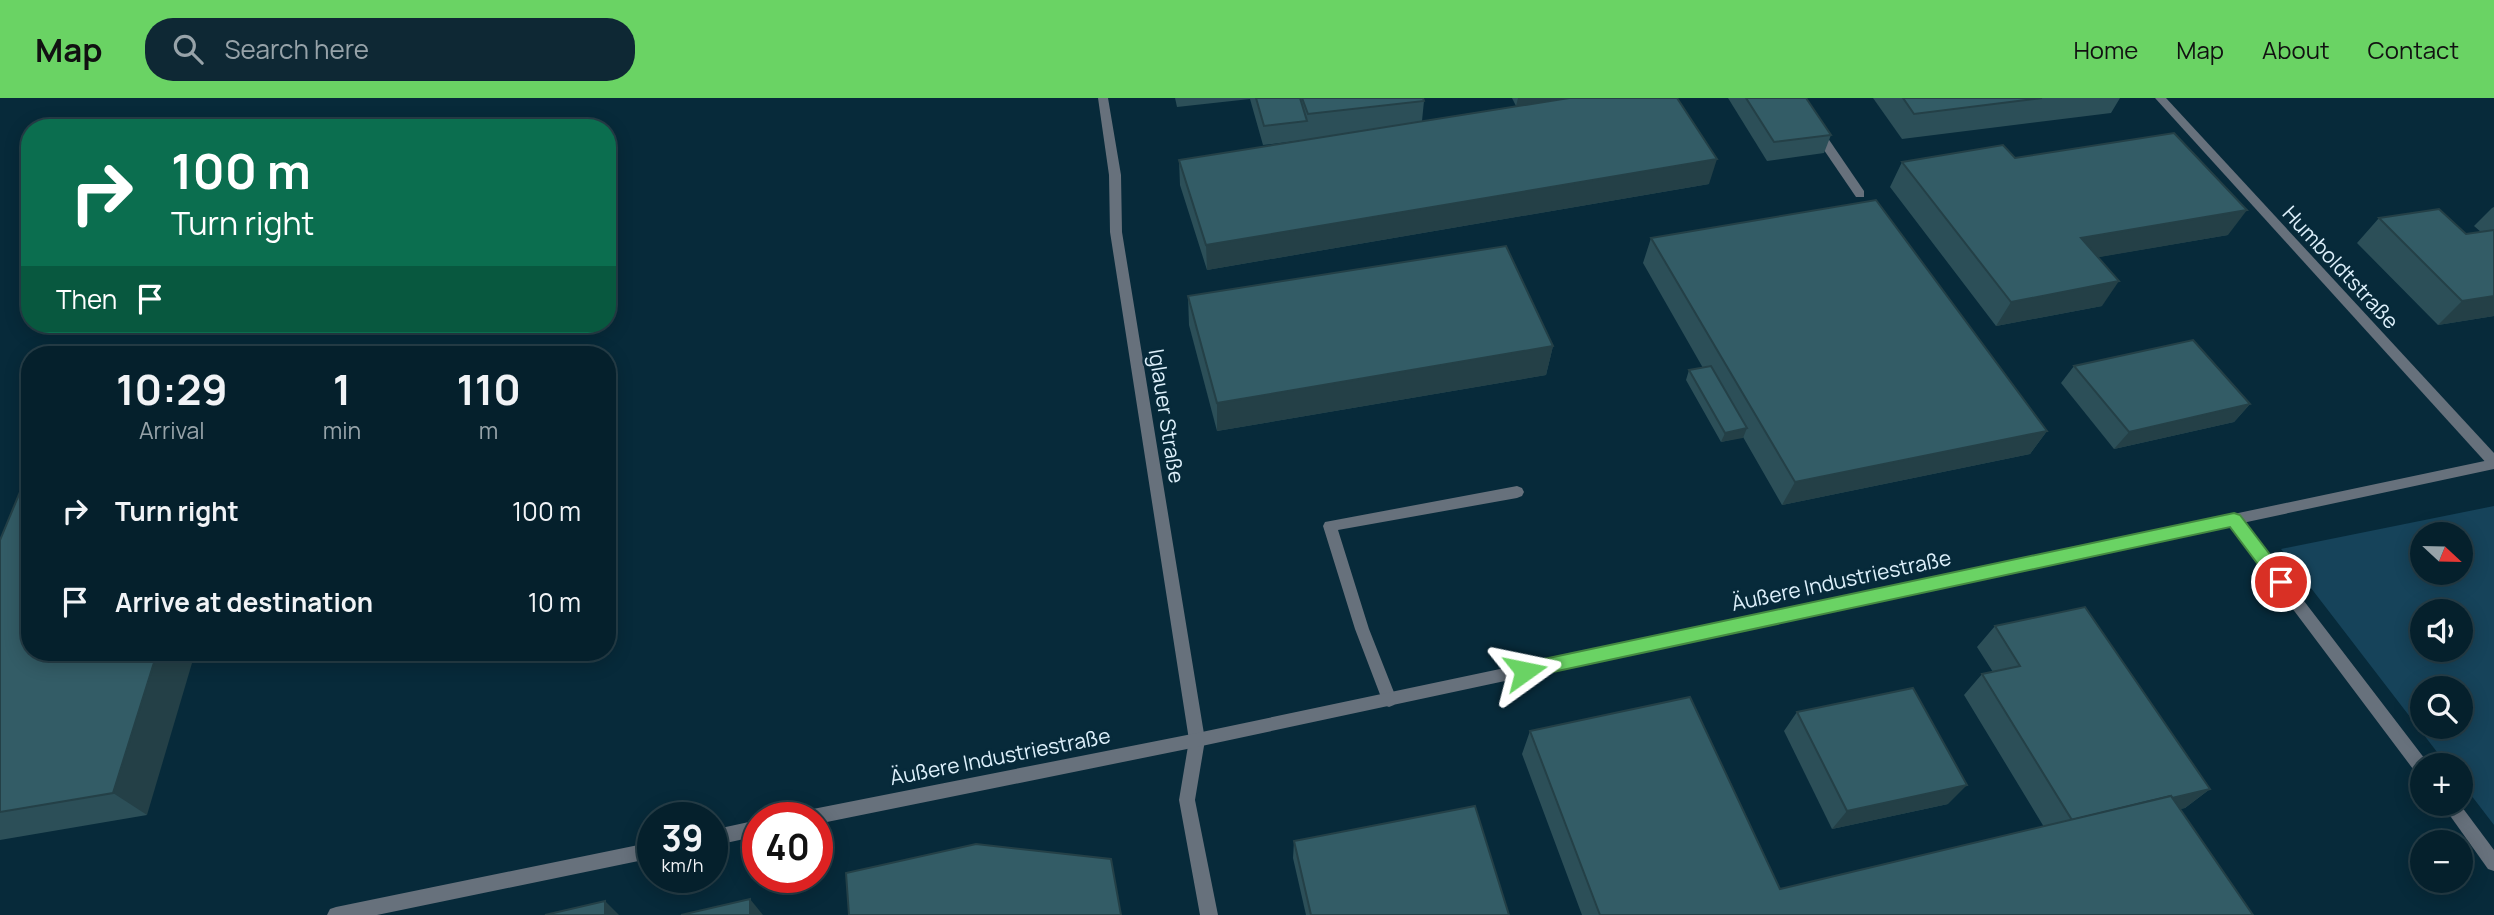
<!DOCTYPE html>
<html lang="en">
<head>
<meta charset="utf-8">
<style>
	body { margin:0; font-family:Manrope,sans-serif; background:#0e2834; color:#f1f3f6; height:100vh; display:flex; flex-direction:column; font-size:26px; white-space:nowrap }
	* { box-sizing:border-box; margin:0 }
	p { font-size:23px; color:#97a3a9 }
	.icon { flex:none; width:38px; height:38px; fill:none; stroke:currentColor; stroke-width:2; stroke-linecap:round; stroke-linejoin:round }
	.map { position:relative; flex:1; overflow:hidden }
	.drawer { position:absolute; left:21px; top:248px; width:595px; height:315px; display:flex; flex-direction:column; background:#05202c; border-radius:28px; box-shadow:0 4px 18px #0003,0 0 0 2px #263e48 }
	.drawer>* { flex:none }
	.top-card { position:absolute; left:21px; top:21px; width:595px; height:214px; border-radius:28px; box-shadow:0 4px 18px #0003,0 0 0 2px #263e48; background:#0b6e4f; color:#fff; overflow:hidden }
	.needle { width:46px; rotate:112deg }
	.fabs { position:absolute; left:2410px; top:424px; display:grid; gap:14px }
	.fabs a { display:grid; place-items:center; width:63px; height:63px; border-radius:50%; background:#05202c; box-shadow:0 4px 18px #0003,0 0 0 2px #263e48; font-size:35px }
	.speed { position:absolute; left:637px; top:704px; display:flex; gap:14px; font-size:35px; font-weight:700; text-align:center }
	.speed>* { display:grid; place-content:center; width:91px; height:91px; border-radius:50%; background:#05202c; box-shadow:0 4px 18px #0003,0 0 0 2px #263e48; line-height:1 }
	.speed small { font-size:18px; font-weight:400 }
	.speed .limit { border:10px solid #d22; background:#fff; color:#111 }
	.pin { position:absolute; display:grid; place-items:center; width:60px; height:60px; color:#fff; margin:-30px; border:4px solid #fff; border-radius:50%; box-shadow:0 2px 7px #0007 }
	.me { position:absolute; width:77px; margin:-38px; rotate:78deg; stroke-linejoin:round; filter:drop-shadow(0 0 5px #0008) }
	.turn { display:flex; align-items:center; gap:24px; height:147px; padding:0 35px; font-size:32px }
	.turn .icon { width:91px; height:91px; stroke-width:2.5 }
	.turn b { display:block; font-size:49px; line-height:60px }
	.then { display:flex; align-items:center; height:66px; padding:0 35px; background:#0003; gap:14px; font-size:26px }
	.eta { display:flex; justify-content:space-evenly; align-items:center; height:119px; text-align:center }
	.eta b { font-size:42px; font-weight:700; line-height:49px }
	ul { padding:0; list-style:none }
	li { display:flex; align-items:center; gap:21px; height:91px; padding:0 35px }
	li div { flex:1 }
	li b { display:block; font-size:26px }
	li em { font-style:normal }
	header { display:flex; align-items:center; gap:42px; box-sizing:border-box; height:98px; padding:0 35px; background:#6ad364; color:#111 }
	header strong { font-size:33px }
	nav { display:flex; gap:38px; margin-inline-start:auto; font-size:24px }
	.search { width:490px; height:63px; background:#0e2834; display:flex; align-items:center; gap:18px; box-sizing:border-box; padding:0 24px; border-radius:28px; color:#97a3a9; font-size:26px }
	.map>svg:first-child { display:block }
	.green { fill:#16435a; fill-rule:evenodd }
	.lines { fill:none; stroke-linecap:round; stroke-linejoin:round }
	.service { fill:#67717c; fill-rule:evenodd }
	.minor { fill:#67717c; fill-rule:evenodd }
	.tertiary { fill:#67717c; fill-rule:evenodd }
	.wall { fill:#2c4f58 }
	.shaded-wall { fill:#244047 }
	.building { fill:#335c66; stroke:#244047; stroke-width:2 }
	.route { fill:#6ad364; stroke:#458941; stroke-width:2 }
	.labels { text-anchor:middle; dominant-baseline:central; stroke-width:5; stroke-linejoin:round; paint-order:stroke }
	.street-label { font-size:21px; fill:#ddf0fb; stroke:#072a3a }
</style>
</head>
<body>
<header>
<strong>Map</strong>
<div class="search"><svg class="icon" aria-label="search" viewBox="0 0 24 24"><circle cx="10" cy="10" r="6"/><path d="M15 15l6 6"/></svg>Search here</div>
<nav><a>Home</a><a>Map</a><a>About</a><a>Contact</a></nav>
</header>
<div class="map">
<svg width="2494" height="817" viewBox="0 0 2494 817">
	<rect width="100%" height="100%" fill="#072a3a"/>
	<path class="green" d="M2494,408V727L2461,684L2460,667H2447L2281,451ZM2422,436H2460V474H2422ZM2422,513H2460V551H2422ZM2422,590H2460V628H2422Z"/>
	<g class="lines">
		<g class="service">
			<polygon points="1817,29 1821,30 1864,93 1864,99 1856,99 1811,33"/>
			<polygon points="1517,388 1522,390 1524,394 1522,398 1517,400 1338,432 1369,531 1397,602 1394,607 1389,609 1384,607 1355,531 1323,428 1325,424"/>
			<polygon points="2234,416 2239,418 2428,665 2429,667 2422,667 2422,677 2416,675 2229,426 2227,422 2229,418"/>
			<polygon points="2441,705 2459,705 2494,752 2494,773 2488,771"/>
		</g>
		<g class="minor">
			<polygon points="1098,0 1108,0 1121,77 1122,134 1205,642 1195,702 1218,817 1200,817 1179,702 1189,642 1110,134 1109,77"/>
			<polygon points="2155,0 2166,0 2494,355 2494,369 2489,368"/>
		</g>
		<g class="tertiary">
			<polygon points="2494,361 2494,371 1197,649 817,726 817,719 805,719 807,714 813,711 1197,635"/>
			<polygon points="758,722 758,738 712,748 712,732"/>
			<polygon points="653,744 653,760 377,817 327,817 330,811 336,809"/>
		</g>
	</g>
	<g class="wall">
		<polygon points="1175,0 1423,0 1424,3 1422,23 1516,8 1512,0 1677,0 1709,86 1207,172 1180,87 1179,62 1312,41 1263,47 1250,1 1177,9"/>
		<polygon points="1728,0 1806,0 1831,37 1824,55 1767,63"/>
		<polygon points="1873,0 2120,0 2111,15 1902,41"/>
		<polygon points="1902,64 2228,137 2098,159 2102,208 1996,228 1890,89"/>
		<polygon points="2494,109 2494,218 2438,227 2357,145 2379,120 2466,136 2481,134 2474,128 2492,110"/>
		<polygon points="1651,140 2047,333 2030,356 1782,407 1743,339 1721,344 1686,282 1689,272 1703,270 1643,165"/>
		<polygon points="1188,198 1553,248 1546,277 1217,333 1189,227"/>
		<polygon points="2074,268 2250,306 2234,324 2114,351 2061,285"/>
		<polygon points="0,442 147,717 0,742"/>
		<polygon points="1995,528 2210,691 2185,710 2180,711 2253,817 1582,817 1522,656 1530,633 1780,791 2044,729 1964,597 1982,576 1993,574 1977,549"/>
		<polygon points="1797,614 1948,706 1832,731 1784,633"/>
		<polygon points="1294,743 1509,817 1306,817 1293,760"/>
	</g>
	<g class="shaded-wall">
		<polygon points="1518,0 1571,0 1516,8"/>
		<polygon points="1717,61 1709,86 1207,172 1206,147"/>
		<polygon points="2247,112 2228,137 2065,165 2081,140"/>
		<polygon points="2119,183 2102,208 1996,228 2011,204"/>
		<polygon points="2494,198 2494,218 2438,227 2462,203"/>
		<polygon points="1553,248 1546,277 1217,333 1217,305"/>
		<polygon points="2250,306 2234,324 2114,351 2129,334"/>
		<polygon points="1747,330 1743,340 1721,344 1725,335"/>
		<polygon points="2047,333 2030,356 1782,407 1795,384"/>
		<polygon points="157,555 195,555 147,717 113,695"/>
		<polygon points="1967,687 1948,706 1832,731 1847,713"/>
		<polygon points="2210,691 2185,710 2052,742 2073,724"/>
		<polygon points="750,801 763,817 750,817"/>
		<polygon points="605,803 619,817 605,817"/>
	</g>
	<g class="building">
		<polygon points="1256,0 1300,0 1307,23 1264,28"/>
		<polygon points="1302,0 1423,0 1424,3 1308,16"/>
		<polygon points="1569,0 1677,0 1717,61 1206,147 1179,62"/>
		<polygon points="1746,0 1806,0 1831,37 1774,44"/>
		<polygon points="1903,0 2042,0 1914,16"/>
		<polygon points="2174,35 2247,112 2081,140 2119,183 2011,204 1902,64 2003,47 2015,60"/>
		<polygon points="1876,102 2047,333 1795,384 1651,140"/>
		<polygon points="2439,111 2466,136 2494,132 2494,198 2462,203 2379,120"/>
		<polygon points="1506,148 1553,248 1217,305 1188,198"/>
		<polygon points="2193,242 2250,306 2129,334 2074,268"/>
		<polygon points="1711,268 1747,330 1725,335 1689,272"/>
		<polygon points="30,370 30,555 157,555 113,695 0,714 0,442"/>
		<polygon points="2085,509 2210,691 2172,700 2171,698 2072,722 1982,576 2020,568 1995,528"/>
		<polygon points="1913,590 1967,687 1847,713 1797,614"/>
		<polygon points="1690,599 1780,791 2171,698 2253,817 1600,817 1530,633"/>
		<polygon points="1475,708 1509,817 1311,817 1294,743"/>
		<polygon points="976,746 1111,761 1121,817 849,817 846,775"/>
		<polygon points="750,801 750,817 681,817"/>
		<polygon points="605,803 605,817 545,817"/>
	</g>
	<polygon class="route" points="2234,415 2240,417 2287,479 2289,484 2287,489 2275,489 2230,429 1525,580 1518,578 1516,573 1518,567 1525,565"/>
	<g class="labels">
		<g class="street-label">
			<text transform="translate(2341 169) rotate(47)">Humboldtstraße</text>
			<text transform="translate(1167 318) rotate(81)">Iglauer Straße</text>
			<text transform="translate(1841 482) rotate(-12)">Äußere Industriestraße</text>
			<text transform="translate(1000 658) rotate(-11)">Äußere Industriestraße</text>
		</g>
	</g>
</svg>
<div class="fabs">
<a><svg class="needle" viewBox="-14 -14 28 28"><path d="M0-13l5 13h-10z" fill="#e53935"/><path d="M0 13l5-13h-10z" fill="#97a3a9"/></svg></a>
<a><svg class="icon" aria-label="sound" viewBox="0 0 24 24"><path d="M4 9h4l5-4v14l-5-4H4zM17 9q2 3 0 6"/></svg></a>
<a><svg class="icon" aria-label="search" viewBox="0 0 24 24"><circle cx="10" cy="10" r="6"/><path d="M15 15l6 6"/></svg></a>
<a>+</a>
<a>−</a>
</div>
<div class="speed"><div>39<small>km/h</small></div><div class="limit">40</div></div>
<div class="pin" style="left:2281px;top:484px;background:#d93025"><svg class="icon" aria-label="arrive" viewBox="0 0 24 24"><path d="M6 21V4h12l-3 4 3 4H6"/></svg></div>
<svg class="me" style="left:1525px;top:573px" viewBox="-20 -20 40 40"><path d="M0-17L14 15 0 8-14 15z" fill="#6ad364" stroke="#fff" stroke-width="4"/></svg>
<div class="top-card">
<div class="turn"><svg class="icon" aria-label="right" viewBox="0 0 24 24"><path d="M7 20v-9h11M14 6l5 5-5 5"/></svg><div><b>100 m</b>Turn right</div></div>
<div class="then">Then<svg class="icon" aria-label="arrive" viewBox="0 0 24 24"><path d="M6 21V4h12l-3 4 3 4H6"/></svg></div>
</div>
<section class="drawer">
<div class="eta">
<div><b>10:29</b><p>Arrival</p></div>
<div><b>1</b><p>min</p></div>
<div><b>110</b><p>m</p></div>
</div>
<ul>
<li><svg class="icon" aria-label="right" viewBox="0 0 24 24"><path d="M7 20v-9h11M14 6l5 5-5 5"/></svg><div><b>Turn right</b></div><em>100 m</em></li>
<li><svg class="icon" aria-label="arrive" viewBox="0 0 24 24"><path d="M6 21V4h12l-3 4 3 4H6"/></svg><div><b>Arrive at destination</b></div><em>10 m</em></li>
</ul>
</section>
</div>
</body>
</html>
